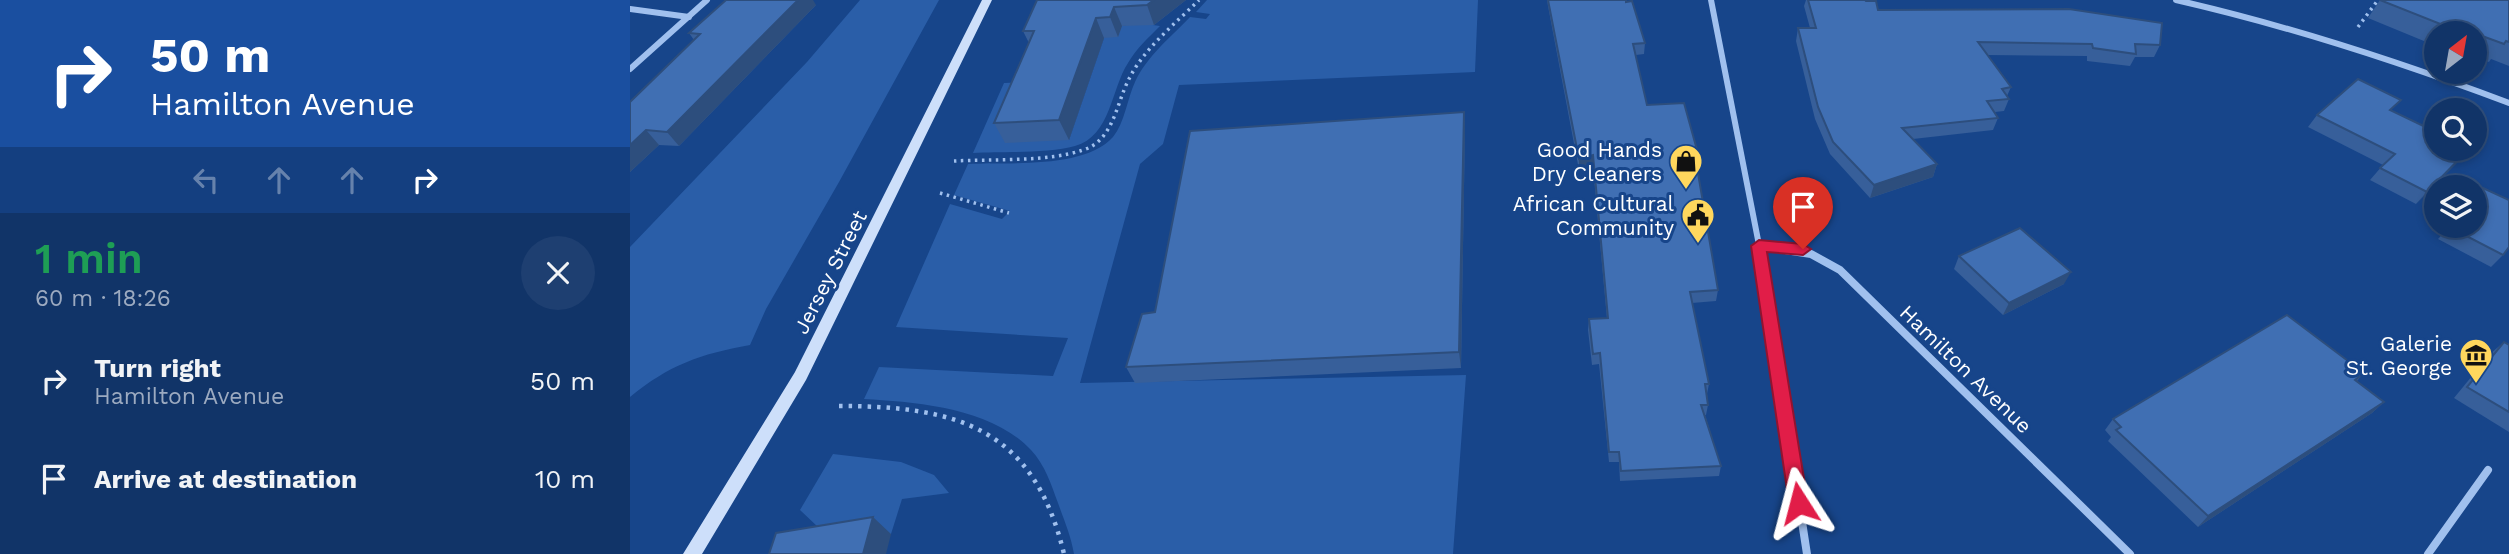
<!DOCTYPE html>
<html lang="en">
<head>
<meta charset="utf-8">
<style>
	body { margin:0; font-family:"Work Sans",sans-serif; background:#1e3f71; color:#f1f3f6; height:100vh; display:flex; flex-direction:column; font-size:26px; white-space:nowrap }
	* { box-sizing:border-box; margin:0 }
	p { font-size:23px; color:#9caac0 }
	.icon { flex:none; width:38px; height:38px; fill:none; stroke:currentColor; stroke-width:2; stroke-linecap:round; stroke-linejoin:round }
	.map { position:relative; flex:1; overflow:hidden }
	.panel { display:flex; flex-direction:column; background:#113468; width:630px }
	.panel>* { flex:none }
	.top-card { background:#1a4fa0; color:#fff; overflow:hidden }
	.needle { width:46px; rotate:31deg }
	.tools { position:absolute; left:1794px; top:21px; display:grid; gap:14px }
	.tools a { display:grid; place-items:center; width:63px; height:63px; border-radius:50%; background:#113468; box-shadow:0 4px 10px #0003,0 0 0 2px #304f7c; font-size:35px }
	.pin { position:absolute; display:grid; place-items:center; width:60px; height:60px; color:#fff; margin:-72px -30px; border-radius:50% 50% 50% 0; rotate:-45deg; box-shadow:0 0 7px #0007 }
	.pin .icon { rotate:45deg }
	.me { position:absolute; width:77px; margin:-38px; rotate:351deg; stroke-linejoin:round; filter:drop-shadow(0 0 5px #0008) }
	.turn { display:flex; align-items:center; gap:24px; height:147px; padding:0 35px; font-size:32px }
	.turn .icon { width:91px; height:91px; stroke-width:2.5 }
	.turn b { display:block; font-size:49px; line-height:60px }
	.lanes { display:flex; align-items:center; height:66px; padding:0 35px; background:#0003; justify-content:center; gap:35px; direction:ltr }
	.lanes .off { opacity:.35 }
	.round { display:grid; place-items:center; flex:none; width:74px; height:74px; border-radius:37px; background:#1e3f71 }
	.headline { display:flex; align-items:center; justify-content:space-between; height:119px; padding:0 35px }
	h1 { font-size:42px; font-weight:600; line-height:52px; color:#1e9e55 }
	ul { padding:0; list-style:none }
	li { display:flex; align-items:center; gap:21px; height:98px; padding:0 35px }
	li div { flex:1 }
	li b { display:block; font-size:26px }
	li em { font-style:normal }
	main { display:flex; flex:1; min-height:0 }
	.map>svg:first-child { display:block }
	.green { fill:#2a5ea8 }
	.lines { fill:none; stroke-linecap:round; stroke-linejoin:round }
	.path-far1 { stroke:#a0c0ee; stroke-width:3.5; stroke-dasharray:2.5 4.5; stroke-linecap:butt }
	.path { stroke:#a0c0ee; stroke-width:4.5; stroke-dasharray:3.5 6; stroke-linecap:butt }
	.street-far1 { stroke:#a0c0ee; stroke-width:6 }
	.street { stroke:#a0c0ee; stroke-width:8 }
	.secondary { fill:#cddffa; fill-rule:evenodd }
	.wall { fill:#375f9a }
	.shaded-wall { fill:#2d4e7d }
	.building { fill:#406fb3; stroke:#2d4e7d; stroke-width:2 }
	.route { fill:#e11d48; stroke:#92132f; stroke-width:2 }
	.labels { text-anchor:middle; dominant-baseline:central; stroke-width:6; stroke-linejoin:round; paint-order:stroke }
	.poi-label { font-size:21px; fill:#fff; stroke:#17458a; text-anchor:end }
	.street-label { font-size:21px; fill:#fff; stroke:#17458a }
</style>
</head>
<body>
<main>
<section class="panel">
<div class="top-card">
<div class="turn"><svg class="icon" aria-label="right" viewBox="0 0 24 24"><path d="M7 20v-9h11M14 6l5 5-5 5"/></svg><div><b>50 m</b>Hamilton Avenue</div></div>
<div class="lanes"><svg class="icon off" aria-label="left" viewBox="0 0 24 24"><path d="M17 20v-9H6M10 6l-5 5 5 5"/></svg><svg class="icon off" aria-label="ahead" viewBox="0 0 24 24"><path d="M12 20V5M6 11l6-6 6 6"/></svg><svg class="icon off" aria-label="ahead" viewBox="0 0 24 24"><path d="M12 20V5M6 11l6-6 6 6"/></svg><svg class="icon" aria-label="right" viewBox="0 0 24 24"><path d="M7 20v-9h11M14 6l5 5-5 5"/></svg></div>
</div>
<div class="headline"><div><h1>1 min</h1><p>60 m · 18:26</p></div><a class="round"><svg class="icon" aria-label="close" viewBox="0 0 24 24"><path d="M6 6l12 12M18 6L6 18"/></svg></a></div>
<ul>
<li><svg class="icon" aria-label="right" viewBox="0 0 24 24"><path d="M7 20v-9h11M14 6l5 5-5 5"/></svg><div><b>Turn right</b><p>Hamilton Avenue</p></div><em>50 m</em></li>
<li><svg class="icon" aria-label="arrive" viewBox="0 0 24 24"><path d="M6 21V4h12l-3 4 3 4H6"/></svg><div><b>Arrive at destination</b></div><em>10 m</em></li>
</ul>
</section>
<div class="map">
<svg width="1879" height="554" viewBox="0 0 1879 554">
	<rect width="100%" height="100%" fill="#17458a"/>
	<g class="green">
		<path d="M230,0H309L209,182L136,309L120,345C70,354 39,365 0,397V247L177,62Z"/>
		<path d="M577,0H848L845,72L549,85L533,144L510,164L450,383L836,375L823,554H444C441,536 434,520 428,503C421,484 415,465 401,450C362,408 287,402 234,399L249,367L423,376L438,338L266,327L320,204L372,219L380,211L324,195L338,164C378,162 455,169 483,137C495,122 497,99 505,82C517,56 541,37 560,17L576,19L580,14L566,12Z"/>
		<path d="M508,23L530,26C518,38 506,49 498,63C481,89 481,136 445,146C418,154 372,151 343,153L374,83L401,82L439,140L474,38L492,26Z"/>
		<polygon points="203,454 271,462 304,475 319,493 272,499 261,534 201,544 188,527 170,510"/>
	</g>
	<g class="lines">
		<g class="path-far1">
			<polyline points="1728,27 1748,0"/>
			<path d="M324,161C361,159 419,162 453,150C483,141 486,105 498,81C513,49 545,24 569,0"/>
			<polyline points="310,193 379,213"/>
		</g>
		<path class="path" d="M209,406C327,406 404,428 434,554"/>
		<g class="street-far1">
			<polyline points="1081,0 1129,245"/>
			<path d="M1546,0C1660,26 1770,62 1879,103"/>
			<polyline points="0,9 59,17"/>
			<polyline points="0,69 77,0"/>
		</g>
		<g class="street">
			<polyline points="1129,244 1177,554"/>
			<polyline points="1129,246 1181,254 1210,270 1500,554"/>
			<polyline points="1798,554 1858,470"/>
		</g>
		<polygon class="secondary" points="352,0 362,0 176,380 72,554 53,554 165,372"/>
	</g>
	<g class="wall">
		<polygon points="407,0 556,0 524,25 492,26 488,37 474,38 439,140 375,143 364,123 399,43 393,31"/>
		<polygon points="917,0 996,0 1015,43 1014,54 1006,55 1017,105 1067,150 1066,161 1088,290 1086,301 1062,303 1079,384 1077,394 1078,405 1076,415 1075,415 1091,466 1089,476 990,481 989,462 979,462 969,364 962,365 958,330 959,319 977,319 963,167 949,170 918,6"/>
		<polygon points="1176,0 1235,0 1248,10 1530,45 1524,57 1505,57 1500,66 1457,61 1457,56 1357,55 1381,87 1377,96 1379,99 1374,111 1365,112 1368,118 1363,130 1283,139 1307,164 1303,177 1240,198 1200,154 1185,119 1166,41 1168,28 1180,28 1174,6"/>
		<polygon points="1750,0 1879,0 1879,66 1861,59 1859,62 1844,57 1844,33 1806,33 1806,46 1738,18"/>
		<polygon points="186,5 49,146 29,145 0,172 0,102 64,40 59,33"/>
		<polygon points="1762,111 1839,149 1786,204 1740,180 1753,165 1678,127 1687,115"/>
		<polygon points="834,112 835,128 831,368 505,383 496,367 525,312"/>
		<polygon points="1820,226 1873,255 1861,267 1808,239"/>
		<polygon points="1329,256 1434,284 1373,315 1324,269"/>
		<polygon points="1874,342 1879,345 1879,432 1824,398 1860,354"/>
		<polygon points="1734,373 1727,381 1754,402 1742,413 1568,527 1478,441 1481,437 1475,430 1483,419"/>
	</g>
	<g class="shaded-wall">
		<polygon points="168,0 183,0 186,5 49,146 37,132"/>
		<polygon points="524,0 556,0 524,25 517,5"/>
		<polygon points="484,7 492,26 488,37 480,17"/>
		<polygon points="466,18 474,38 439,140 429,120"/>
		<polygon points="834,112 835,128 831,368 829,352"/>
		<polygon points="16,130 29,145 0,172 0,145"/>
		<polygon points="1839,149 1829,161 1786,204 1797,192"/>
		<polygon points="963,155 963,167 949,170 949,159"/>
		<polygon points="1307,164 1303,177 1240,198 1244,185"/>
		<polygon points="1441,272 1434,284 1373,315 1379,303"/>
		<polygon points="1754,402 1742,413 1568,527 1578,516"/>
		<polygon points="243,517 261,534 256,554 233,554"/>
	</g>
	<g class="building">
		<polygon points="96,0 168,0 37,132 16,130 0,145 0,102 70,34 59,33"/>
		<polygon points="407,0 524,0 517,5 484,7 480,17 466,18 429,120 364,123 404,31 393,31"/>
		<polygon points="918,0 996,0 996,2 1002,1 1015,43 1003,44 1017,105 1054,103 1067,150 1064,150 1088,290 1060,292 1079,384 1075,384 1078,405 1071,405 1091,466 991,471 989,452 979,452 970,353 963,354 959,319 978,318 963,155 949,159"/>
		<polygon points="1178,0 1235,0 1236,1 1246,1 1248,10 1439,9 1532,23 1530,45 1505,44 1506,54 1463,48 1462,44 1348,42 1381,87 1372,89 1379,99 1357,101 1368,118 1272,128 1307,164 1244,185 1203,142 1188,107 1168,28 1186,28"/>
		<polygon points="1750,0 1879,0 1879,42 1876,41 1874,44 1844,33 1838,32 1837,33 1833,33"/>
		<polygon points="1728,79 1771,100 1760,110 1806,132 1806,149 1839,149 1797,192 1750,168 1765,154 1687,115"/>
		<polygon points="834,112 829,352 496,367 512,314 525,312 560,131"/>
		<polygon points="1853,188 1879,200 1879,247 1873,255 1819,227 1820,226 1844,226 1844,198"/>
		<polygon points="1390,228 1441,272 1379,303 1329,256"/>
		<polygon points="1657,315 1734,373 1725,380 1754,402 1578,516 1486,430 1491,427 1483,419"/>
		<polygon points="1874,342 1879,345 1879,412 1837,387"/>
		<polygon points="243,517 233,554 139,554 146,533"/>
	</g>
	<polygon class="route" points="1129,240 1173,244 1181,249 1173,255 1137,252 1178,503 1175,509 1169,511 1162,509 1159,503 1121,246"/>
	<defs>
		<symbol id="shop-pin" viewBox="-11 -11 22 30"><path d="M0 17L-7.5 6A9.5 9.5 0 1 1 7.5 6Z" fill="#ffd75d" stroke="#17458a"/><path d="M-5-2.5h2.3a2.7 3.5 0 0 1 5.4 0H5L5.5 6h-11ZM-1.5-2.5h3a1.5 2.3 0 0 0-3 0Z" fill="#111"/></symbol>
		<symbol id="civic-pin" viewBox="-11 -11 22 30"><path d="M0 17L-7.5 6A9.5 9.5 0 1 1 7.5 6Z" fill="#ffd75d" stroke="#17458a"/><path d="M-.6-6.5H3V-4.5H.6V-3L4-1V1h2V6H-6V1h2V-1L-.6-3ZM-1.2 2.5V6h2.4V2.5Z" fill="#111"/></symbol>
		<symbol id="museum-pin" viewBox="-11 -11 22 30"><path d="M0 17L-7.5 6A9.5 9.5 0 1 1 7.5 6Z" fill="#ffd75d" stroke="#17458a"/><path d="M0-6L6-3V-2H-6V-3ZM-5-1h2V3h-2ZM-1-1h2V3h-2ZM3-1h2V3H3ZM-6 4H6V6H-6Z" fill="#111"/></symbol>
	</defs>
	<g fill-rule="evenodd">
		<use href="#shop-pin" x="1037" y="142" width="38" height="52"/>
		<use href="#civic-pin" x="1049" y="196" width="38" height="52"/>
		<use href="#museum-pin" x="1827" y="336" width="38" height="52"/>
	</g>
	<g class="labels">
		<g class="poi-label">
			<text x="1032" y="149">Good Hands<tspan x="1032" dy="24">Dry Cleaners</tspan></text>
			<text x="1044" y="203">African Cultural<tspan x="1044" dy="24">Community</tspan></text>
			<text x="1822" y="343">Galerie<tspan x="1822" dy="24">St. George</tspan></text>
		</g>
		<g class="street-label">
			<text transform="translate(200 272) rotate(-63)">Jersey Street</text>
			<text transform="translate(1336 369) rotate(44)">Hamilton Avenue</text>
		</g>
	</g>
</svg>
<div class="tools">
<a><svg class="needle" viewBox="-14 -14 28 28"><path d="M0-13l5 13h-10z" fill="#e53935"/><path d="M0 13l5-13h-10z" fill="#9caac0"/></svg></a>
<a><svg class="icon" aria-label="search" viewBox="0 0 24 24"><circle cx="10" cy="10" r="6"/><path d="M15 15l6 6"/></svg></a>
<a><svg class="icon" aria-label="layers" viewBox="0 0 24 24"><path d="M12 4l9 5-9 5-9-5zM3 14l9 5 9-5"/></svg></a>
</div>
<div class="pin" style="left:1173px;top:249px;background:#d93025"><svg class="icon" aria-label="arrive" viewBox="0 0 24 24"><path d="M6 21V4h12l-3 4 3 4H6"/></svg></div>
<svg class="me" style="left:1169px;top:503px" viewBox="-20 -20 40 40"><path d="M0-17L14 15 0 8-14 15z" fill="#e11d48" stroke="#fff" stroke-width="4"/></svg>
</div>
</main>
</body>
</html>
